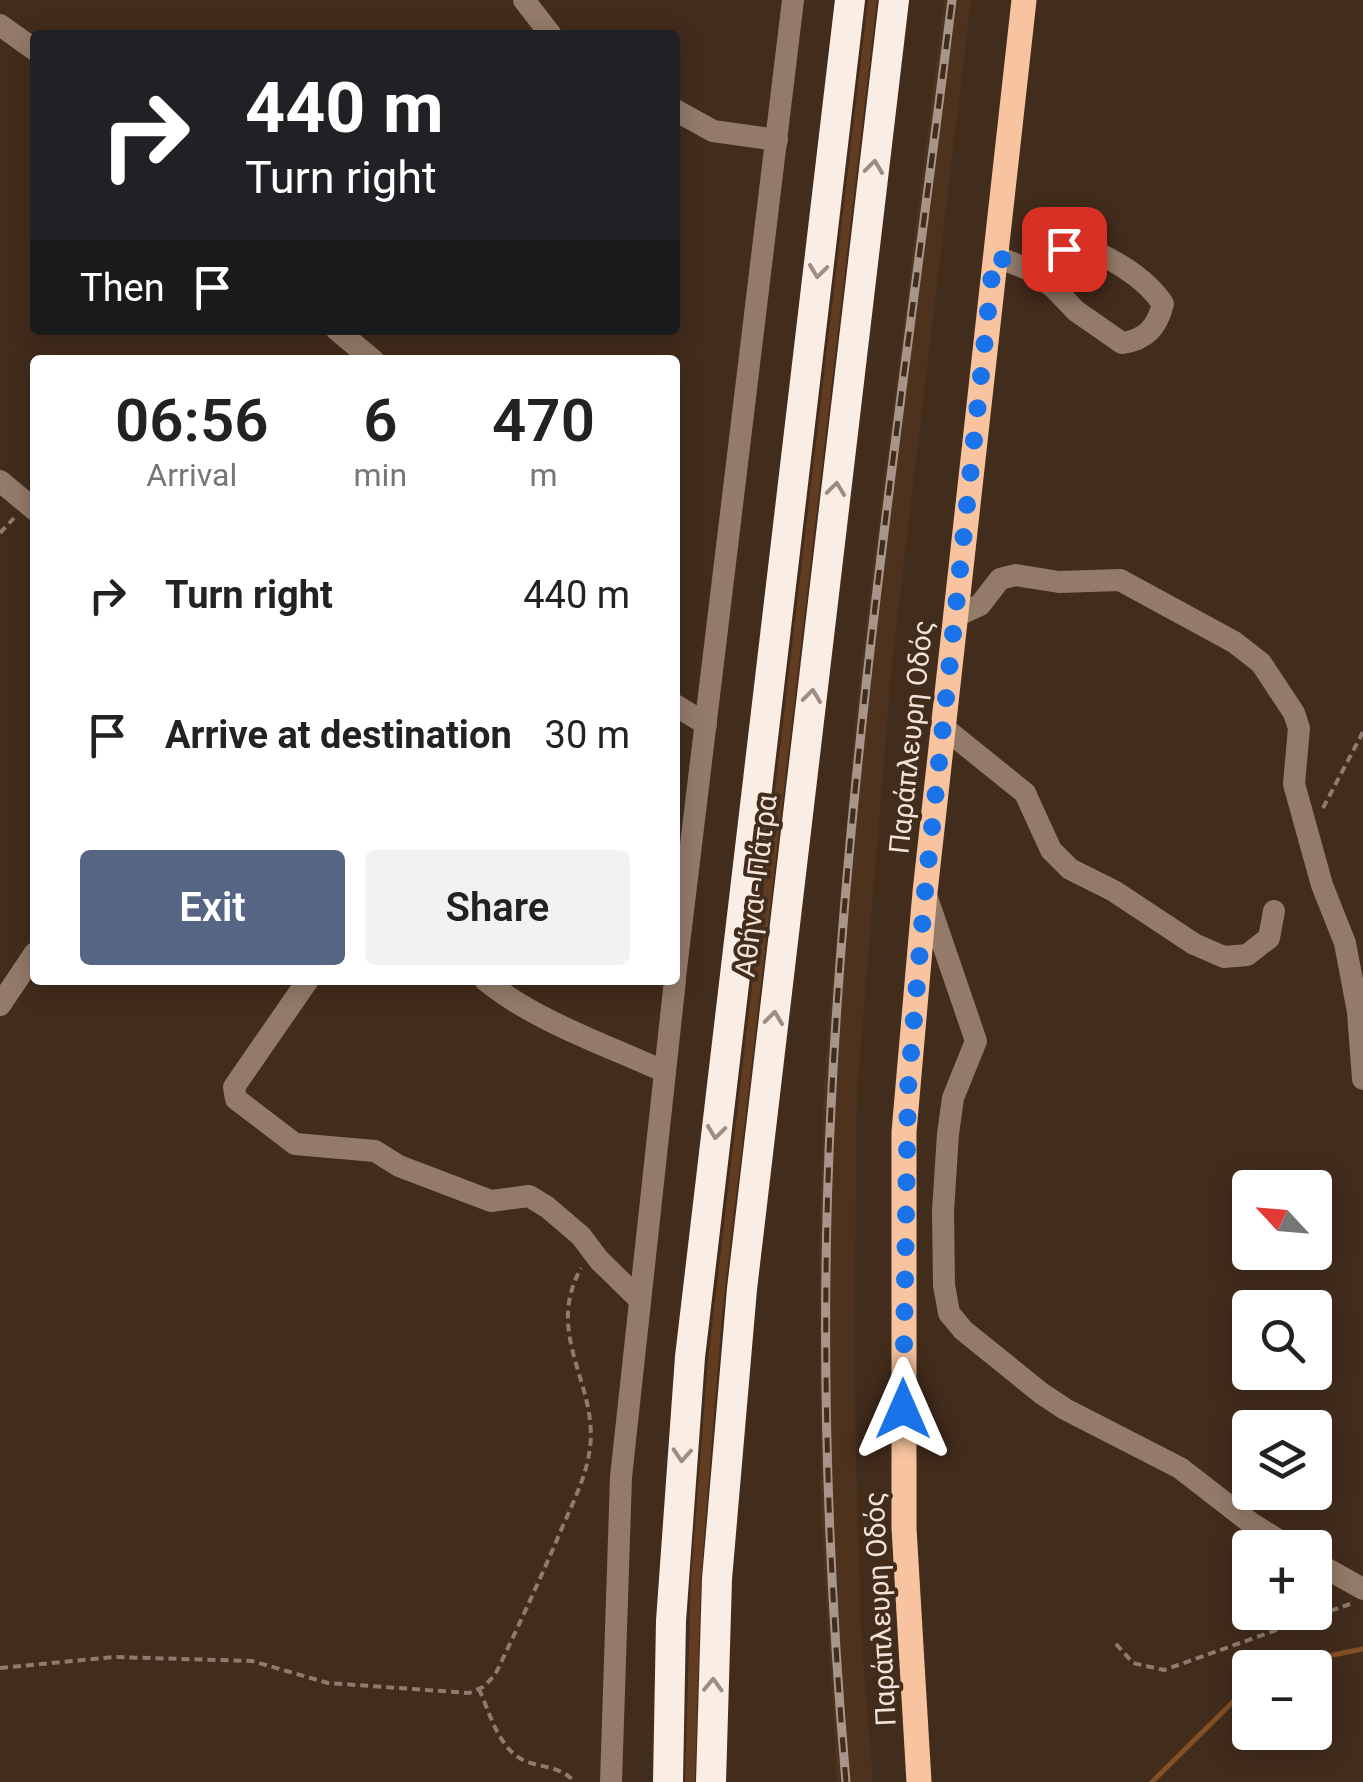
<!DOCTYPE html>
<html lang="en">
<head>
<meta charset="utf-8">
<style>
	body { margin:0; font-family:Roboto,sans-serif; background:#f2f2f2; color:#222; height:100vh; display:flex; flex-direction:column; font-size:38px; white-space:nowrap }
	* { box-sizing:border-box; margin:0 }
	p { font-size:32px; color:#767676 }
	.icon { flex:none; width:55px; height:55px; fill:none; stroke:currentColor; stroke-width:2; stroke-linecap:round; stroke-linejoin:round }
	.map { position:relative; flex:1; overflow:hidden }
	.sheet { position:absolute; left:30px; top:355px; width:650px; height:630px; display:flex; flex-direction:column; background:#fff; border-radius:10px; box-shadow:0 5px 25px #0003 }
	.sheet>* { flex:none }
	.banner { position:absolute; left:30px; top:30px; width:650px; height:305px; border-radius:10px; box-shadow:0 5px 25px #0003; background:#202124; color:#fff; overflow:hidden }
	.needle { width:65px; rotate:296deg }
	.tools { position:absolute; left:1232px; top:1170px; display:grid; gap:20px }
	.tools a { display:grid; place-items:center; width:100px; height:100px; border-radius:10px; background:#fff; box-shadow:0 5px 25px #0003; font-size:50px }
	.pin { position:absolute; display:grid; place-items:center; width:85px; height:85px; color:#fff; margin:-42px; border-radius:20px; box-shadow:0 5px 15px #0006 }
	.me { position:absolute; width:110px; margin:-55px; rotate:0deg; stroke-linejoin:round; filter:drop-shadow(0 0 8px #0008) }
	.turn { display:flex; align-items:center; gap:35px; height:210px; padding:0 50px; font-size:45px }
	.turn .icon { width:130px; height:130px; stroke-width:2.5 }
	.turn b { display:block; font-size:70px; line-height:85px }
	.then { display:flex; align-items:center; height:95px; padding:0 50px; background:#0003; gap:20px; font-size:38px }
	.eta { display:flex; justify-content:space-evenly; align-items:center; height:170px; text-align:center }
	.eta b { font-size:60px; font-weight:600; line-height:70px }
	.primary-button { display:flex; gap:20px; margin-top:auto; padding:20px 50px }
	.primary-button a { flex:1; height:115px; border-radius:10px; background:#576585; color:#fff; font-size:40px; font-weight:600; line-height:115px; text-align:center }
	.primary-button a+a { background:#f2f2f2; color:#222 }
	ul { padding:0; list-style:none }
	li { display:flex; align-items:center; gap:30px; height:140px; padding:0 50px }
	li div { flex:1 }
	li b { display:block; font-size:38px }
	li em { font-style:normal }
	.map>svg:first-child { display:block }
	.built { fill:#4d321d }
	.green { fill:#623c20 }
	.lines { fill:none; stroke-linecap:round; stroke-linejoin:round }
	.stream { stroke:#834f25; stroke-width:5 }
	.path { stroke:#8e7b6e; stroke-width:4; stroke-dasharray:8 5; stroke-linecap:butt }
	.minor { stroke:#947b69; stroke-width:22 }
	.major { stroke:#f8c49f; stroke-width:25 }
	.highway { stroke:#f9ede4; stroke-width:30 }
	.rail-casing { stroke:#a79589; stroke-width:9 }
	.rail { stroke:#422c1c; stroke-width:5; stroke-dasharray:15; stroke-linecap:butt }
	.oneway { stroke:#9e8c80 }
	.route { stroke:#1a73e8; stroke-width:18; stroke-dasharray:0 32.4 }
	.labels { text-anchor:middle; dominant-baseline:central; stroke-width:8; stroke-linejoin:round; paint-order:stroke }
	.street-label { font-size:28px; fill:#f2e3da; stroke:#422c1c }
</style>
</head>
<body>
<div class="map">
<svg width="1363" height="1782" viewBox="0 0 1363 1782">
	<rect width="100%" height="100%" fill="#422c1c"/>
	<polygon class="built" points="944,0 971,0 892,663 857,1094 854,1381 861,1631 873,1782 837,1782 821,1520 819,1247 824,1079 859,680"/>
	<polygon class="green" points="868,0 877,0 722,1316 701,1578 695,1782 685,1782 691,1578 708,1360"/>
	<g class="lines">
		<g class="stream">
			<polyline points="1267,1668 1363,1649"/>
			<polyline points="1152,1782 1250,1685"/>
		</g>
		<g class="path">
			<polyline points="0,533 14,518"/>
			<polyline points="1323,808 1363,732"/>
			<polyline points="1116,1644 1133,1663 1164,1670 1350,1604"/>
			<path d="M0,1668L113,1657L252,1661L328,1683L469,1693L483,1687L495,1675C517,1629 539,1582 559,1535C571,1506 586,1479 590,1448C598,1383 544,1335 581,1268"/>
			<path d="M479,1689C489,1711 497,1743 518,1757C535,1769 561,1764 574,1782"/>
		</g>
		<g class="minor">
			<polyline points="524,0 551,35"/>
			<polyline points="0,25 35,50"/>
			<polyline points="675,110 713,131 777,140"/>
			<path d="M995,256L1030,270L1054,288L1076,311L1122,343C1146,340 1157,327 1163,304C1145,276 1105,254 1074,243L1030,270"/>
			<polyline points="337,330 373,360"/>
			<polyline points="0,481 35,510"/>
			<polyline points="954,617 980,605 1000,579 1016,575 1059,582 1120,580 1234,642 1261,663 1294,713 1299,728 1294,784 1322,885 1345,943 1358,1012 1363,1079"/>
			<polyline points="675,705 706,724"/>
			<polyline points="943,727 1025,793 1051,850 1070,869 1114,891 1194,944 1224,957 1247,955 1269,938 1274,911"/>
			<polyline points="925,892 976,1041 953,1098 948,1134 943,1211 944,1285 949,1313 963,1330 1041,1393 1065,1409 1180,1468 1251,1523 1291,1548"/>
			<polyline points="675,977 793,0"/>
			<polyline points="308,980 234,1087 236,1099 295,1144 375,1151 399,1166 491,1201 529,1196 547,1207 581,1236 599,1260 638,1298"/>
			<path d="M485,980C535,1021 604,1044 663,1071"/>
			<polyline points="0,1005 35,953"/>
			<polyline points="1315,1562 1363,1589"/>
			<polyline points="611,1782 621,1477 675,980"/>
		</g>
		<polyline class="major" points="919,1782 904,1528 904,1132 925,892 1024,0"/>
		<g class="highway">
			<polyline points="668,1782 671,1621 690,1357 850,0"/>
			<polyline points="711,1782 717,1579 742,1289 894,0"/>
		</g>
		<defs>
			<path id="rail" d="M846,1782C827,1563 820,1328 831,1108C849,740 907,366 952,0"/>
		</defs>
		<use href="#rail" class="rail-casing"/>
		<use href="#rail" class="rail"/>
	</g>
	<defs><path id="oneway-chevron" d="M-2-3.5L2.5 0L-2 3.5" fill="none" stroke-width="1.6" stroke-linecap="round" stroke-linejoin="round" transform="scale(2.5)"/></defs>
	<g class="oneway">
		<use href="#oneway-chevron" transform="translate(874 167) rotate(-83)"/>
		<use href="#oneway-chevron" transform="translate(818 271) rotate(97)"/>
		<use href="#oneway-chevron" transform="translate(836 489) rotate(-83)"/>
		<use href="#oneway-chevron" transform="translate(812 696) rotate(-83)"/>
		<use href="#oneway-chevron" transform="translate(774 1018) rotate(-83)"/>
		<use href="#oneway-chevron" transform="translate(716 1132) rotate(97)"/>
		<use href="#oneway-chevron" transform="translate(682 1455) rotate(94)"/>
		<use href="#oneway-chevron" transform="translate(713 1685) rotate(-88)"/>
	</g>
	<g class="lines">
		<polyline class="route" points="903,1409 908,1088 925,892 994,256 1030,270 1064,249"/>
	</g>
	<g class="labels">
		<g class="street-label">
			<text transform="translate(911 737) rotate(-84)">Παράπλευρη Οδός</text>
			<text transform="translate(756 886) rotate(-83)">Αθήνα - Πάτρα</text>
			<text transform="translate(880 1609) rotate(-93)">Παράπλευρη Οδός</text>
		</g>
	</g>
</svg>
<div class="tools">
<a><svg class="needle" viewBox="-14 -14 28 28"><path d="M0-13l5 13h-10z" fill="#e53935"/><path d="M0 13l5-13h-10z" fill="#767676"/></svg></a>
<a><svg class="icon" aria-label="search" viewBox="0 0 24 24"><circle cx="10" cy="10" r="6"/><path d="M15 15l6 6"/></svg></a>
<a><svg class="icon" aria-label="layers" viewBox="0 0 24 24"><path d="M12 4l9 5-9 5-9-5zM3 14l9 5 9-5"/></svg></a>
<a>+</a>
<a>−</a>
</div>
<div class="pin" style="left:1064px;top:249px;background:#d93025"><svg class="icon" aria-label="arrive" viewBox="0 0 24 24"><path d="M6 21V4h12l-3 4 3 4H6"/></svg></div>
<svg class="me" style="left:903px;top:1409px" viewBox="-20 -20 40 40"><path d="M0-17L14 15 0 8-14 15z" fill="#1a73e8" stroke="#fff" stroke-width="4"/></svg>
<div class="banner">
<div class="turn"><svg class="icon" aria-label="right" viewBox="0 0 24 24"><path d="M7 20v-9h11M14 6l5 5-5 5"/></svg><div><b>440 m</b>Turn right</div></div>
<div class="then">Then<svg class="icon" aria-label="arrive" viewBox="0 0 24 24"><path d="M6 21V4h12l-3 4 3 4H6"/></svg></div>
</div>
<section class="sheet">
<div class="eta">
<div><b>06:56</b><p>Arrival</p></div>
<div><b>6</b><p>min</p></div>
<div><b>470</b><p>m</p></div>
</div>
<ul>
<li><svg class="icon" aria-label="right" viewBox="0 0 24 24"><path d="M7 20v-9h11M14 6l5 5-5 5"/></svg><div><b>Turn right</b></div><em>440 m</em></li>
<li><svg class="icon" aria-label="arrive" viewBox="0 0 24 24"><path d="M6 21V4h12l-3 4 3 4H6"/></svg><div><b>Arrive at destination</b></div><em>30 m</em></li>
</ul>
<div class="primary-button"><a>Exit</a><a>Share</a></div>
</section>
</div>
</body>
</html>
